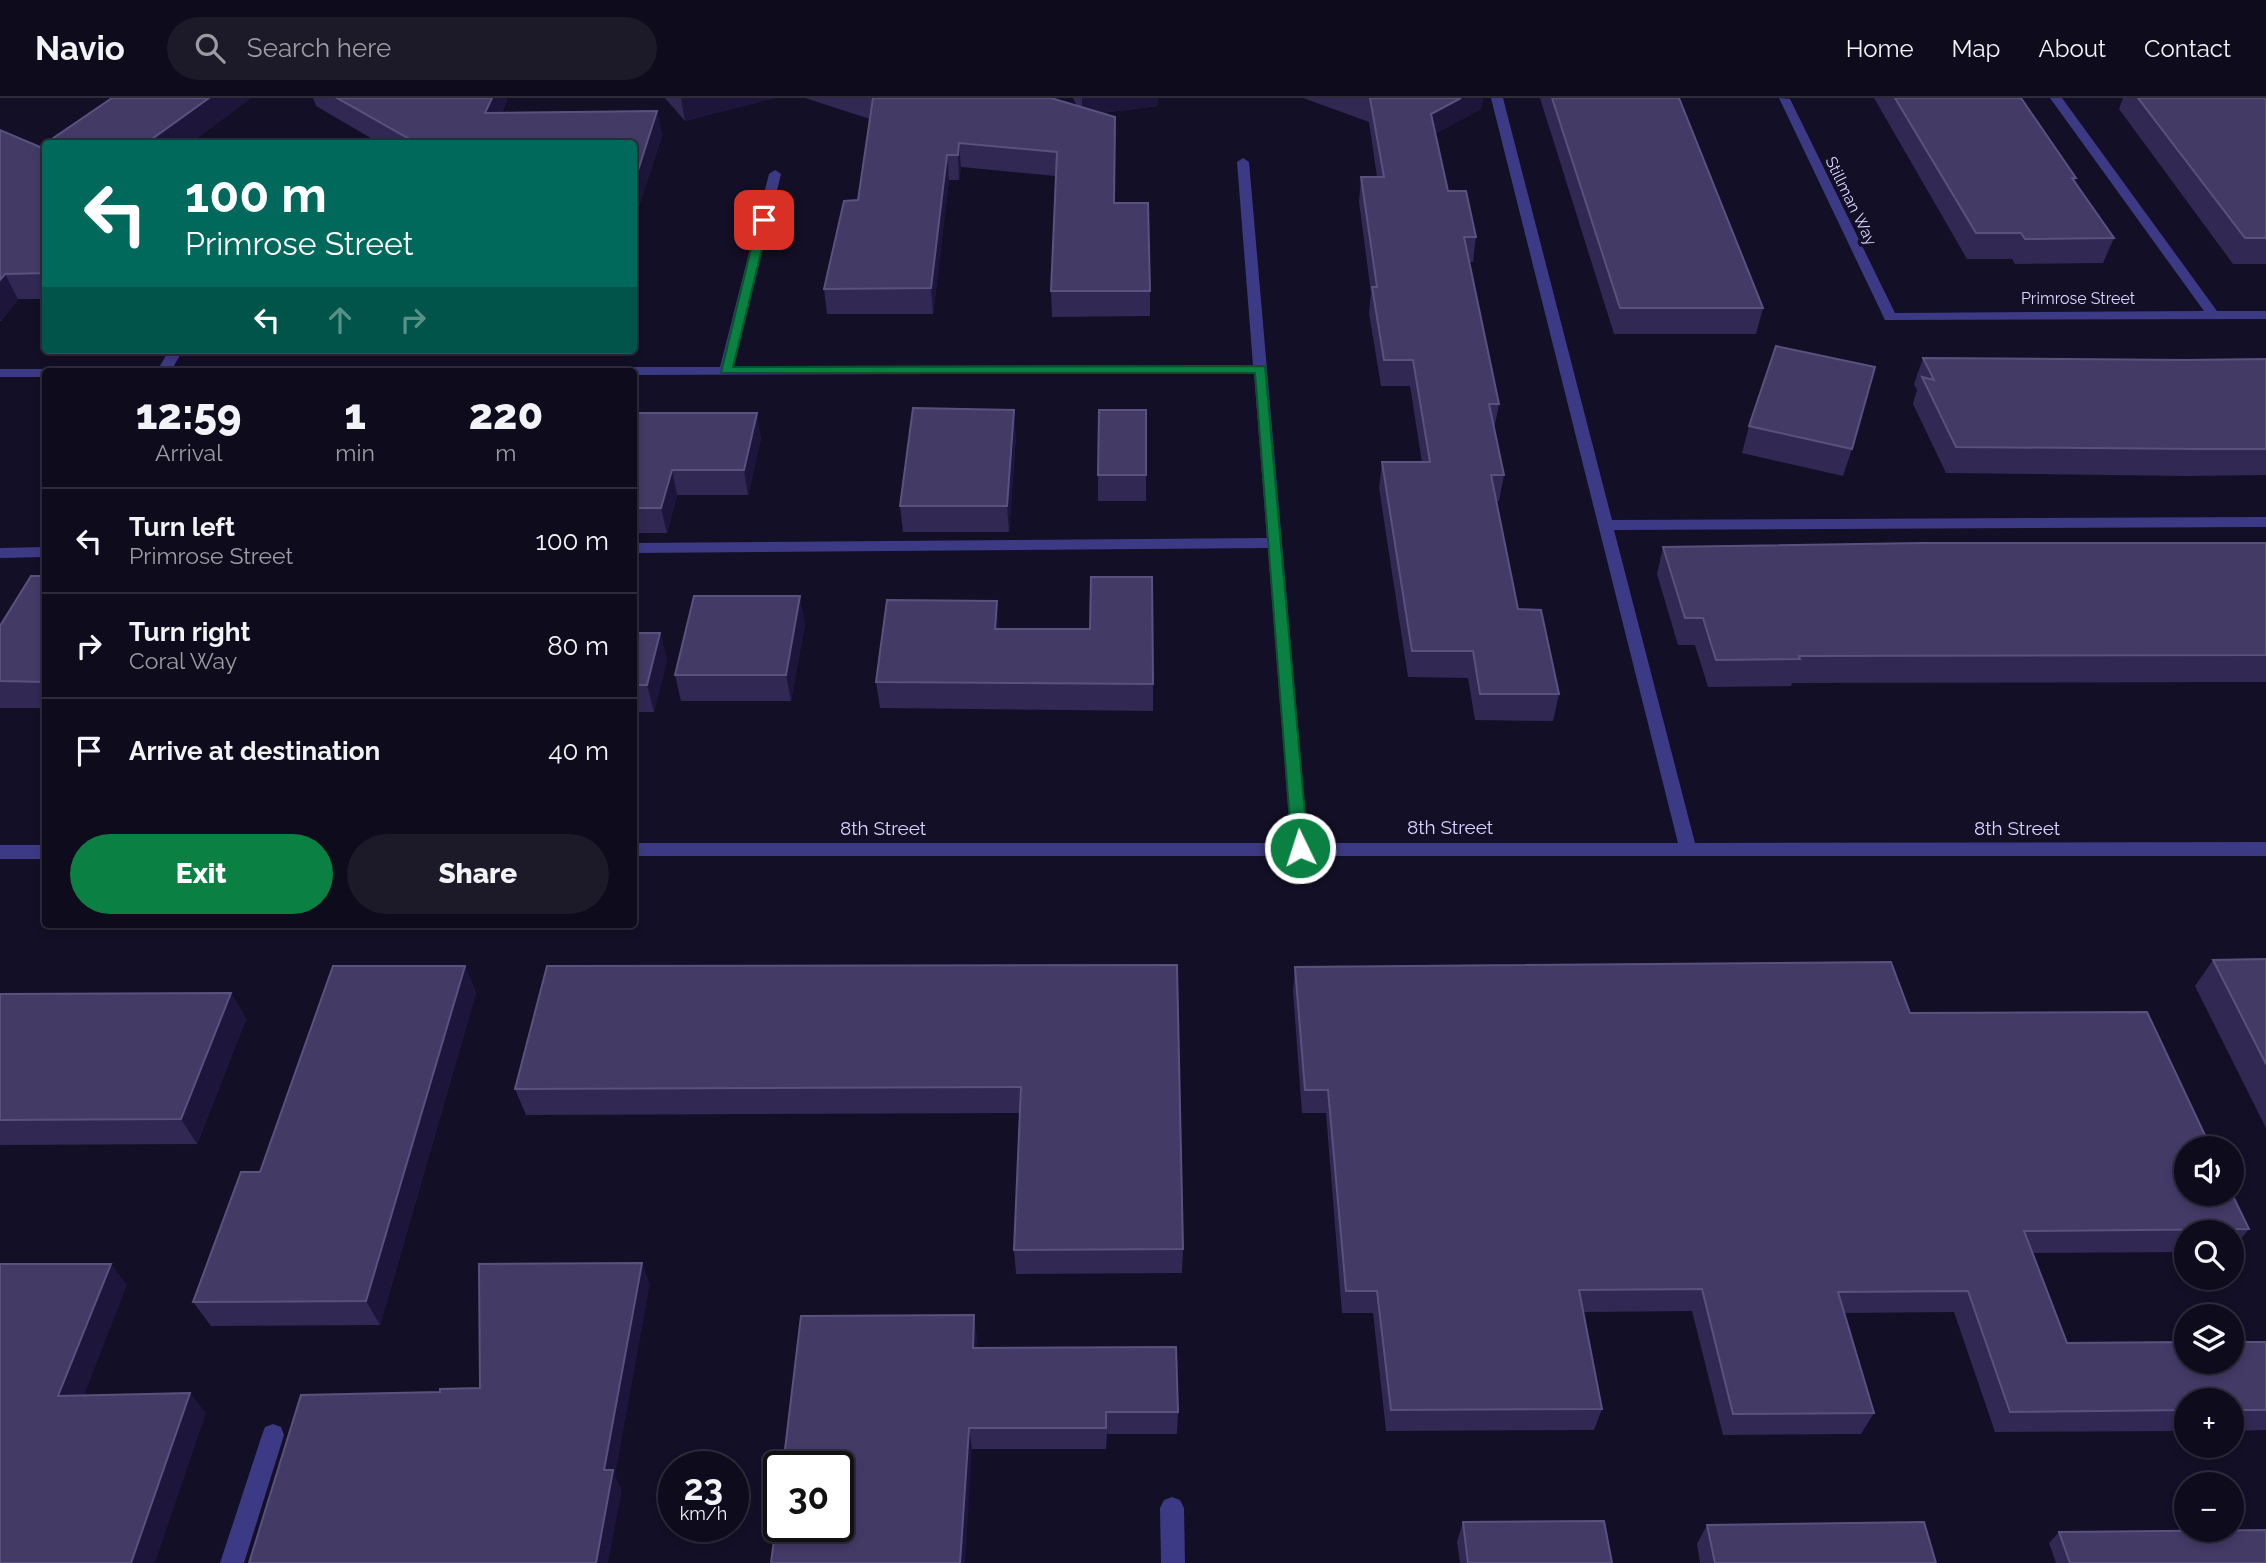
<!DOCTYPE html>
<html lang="en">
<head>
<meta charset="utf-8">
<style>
	body { margin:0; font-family:Raleway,sans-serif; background:#1c1929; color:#f1f3f6; height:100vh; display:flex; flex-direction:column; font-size:26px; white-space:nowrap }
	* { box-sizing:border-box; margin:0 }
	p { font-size:23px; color:#9b9ba3 }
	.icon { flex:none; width:38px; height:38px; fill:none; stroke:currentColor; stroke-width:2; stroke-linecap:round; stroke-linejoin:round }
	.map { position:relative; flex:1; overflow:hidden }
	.panel { position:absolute; left:42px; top:270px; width:595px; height:560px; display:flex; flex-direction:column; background:#0e0b1c; border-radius:7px; box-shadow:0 4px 10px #0003,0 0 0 2px #2e2b3b }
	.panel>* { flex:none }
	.guide { position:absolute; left:42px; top:42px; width:595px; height:214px; border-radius:7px; box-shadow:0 4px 10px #0003,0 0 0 2px #2e2b3b; background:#00695c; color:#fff; overflow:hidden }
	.fabs { position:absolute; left:2174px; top:1038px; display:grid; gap:14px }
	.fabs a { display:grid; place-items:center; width:70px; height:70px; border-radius:50%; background:#0e0b1c; box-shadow:0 4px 10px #0003,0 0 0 2px #2e2b3b; font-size:35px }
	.speed { position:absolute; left:658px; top:1353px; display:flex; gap:14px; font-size:35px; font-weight:700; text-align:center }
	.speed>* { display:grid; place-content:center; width:91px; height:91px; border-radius:50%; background:#0e0b1c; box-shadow:0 4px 10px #0003,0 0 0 2px #2e2b3b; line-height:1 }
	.speed small { font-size:18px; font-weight:400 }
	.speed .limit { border:4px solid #111; border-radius:10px; background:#fff; color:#111 }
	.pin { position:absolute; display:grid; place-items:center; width:60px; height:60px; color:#fff; margin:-30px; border-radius:14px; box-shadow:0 4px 10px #0006 }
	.me { position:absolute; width:77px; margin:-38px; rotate:356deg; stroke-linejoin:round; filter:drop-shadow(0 0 5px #0008) }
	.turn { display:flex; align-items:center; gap:24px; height:147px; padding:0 28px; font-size:32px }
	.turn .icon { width:91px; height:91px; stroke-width:2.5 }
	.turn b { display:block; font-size:49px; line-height:60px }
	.lanes { display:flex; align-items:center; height:66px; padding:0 28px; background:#0003; justify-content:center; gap:35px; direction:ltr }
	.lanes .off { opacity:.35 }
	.eta { display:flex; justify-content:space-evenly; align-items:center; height:119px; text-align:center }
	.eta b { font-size:42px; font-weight:800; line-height:49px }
	.primary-button { display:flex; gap:14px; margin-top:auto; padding:14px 28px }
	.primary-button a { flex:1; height:80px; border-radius:42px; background:#0b8043; color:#fff; font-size:28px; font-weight:800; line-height:80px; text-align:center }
	.primary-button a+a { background:#1c1929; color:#f1f3f6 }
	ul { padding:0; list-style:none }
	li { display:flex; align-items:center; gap:21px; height:105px; padding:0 28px; border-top:2px solid #2e2b3b }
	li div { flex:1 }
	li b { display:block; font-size:26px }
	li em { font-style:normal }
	header { display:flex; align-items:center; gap:42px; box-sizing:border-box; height:98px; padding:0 35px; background:#0e0b1c; border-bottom:2px solid #2e2b3b }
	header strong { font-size:33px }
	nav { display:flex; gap:38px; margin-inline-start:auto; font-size:24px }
	.search { width:490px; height:63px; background:#1c1929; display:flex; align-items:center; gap:18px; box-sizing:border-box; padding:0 24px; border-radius:38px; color:#9b9ba3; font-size:26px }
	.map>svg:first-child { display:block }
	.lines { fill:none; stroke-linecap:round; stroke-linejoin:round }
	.minor { fill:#3d3a85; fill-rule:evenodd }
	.wall { fill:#312854 }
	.shaded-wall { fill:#1d163a }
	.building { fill:#433a66; stroke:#5a527e; stroke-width:2 }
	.route { fill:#0b8043; stroke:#07532c; stroke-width:2 }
	.labels { text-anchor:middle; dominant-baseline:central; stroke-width:7; stroke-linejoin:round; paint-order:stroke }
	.far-street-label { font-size:16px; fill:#d9d4ff; stroke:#130f26 }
	.street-label { font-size:19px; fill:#d9d4ff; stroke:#130f26 }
</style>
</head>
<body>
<header>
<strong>Navio</strong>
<div class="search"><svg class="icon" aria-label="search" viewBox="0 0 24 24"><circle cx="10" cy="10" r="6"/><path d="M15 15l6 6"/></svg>Search here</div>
<nav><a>Home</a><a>Map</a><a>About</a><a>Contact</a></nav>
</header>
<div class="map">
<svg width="2266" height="1465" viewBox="0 0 2266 1465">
	<rect width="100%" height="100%" fill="#130f26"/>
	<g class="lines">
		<g class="minor">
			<polygon points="1491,0 1503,0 1612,422 2266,419 2266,429 1614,432 1695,745 2266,744 2266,758 634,758 634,745 1291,745 1268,450 634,455 634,445 1267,440 1254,275 634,277 634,273 579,273 586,269 720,269 769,76 775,72 781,76 734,268 1253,267 1237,64 1243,60 1249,64 1308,745 1678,745"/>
			<polygon points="1779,0 1790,1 1895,215 2204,213 2050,0 2062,0 2217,213 2266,213 2266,221 1885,222"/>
			<polygon points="169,252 183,252 171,273 157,273"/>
			<polygon points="0,271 46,271 51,273 46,273 46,279 0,279"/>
			<polygon points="46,449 46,459 0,460 0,450"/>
			<rect x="0" y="747" width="46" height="14"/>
			<polygon points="273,1326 281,1329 284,1337 244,1465 220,1465 262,1337 265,1329"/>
			<polygon points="1172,1399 1180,1402 1184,1410 1185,1465 1161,1465 1160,1410 1164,1402"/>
		</g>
	</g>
	<g class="wall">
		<polygon points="112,0 251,0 189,46 46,46 46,201 18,201 1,223 0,223 0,32 40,49"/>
		<polygon points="313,0 507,0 507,3 502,14 657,13 662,38 636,117 639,132 634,150 634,46 381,46 316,8"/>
		<polygon points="665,0 775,0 685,23"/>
		<polygon points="805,0 1051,0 1077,8 1073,0 1158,0 1158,8 1101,15 1115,105 1150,193 1150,218 1052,219 1051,193 1056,78 961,69 959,82 949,82 933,216 827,216 824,191 858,102 870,21"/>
		<polygon points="1303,0 1483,0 1481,11 1435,36 1448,93 1476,139 1473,164 1469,164 1499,306 1494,332 1504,377 1499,403 1496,403 1518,511 1559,596 1553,623 1475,622 1468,580 1408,579 1379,390 1382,364 1422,364 1410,288 1381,288 1369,215 1371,195 1359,104 1361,79 1377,79 1369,24"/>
		<polygon points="1540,0 1679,0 1763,210 1756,236 1614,236"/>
		<polygon points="1874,0 2021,0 2076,80 2075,84 2114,140 2103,165 2015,166 2012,161 1967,161"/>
		<polygon points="2123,0 2264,0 2266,2 2266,166 2233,166 2119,11"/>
		<polygon points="1923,260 2186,262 2266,261 2266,377 2187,378 1946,375 1913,306 1917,292 1914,286"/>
		<polygon points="1146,312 1146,403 1098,403 1098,377"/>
		<polygon points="634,315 761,340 748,397 677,397 667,435 634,435"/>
		<polygon points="1749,328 1852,351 1843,378 1742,355"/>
		<polygon points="1016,338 1009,434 903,434 900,408"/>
		<polygon points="2266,445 2266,584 1792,585 1791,588 1708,589 1695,547 1678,547 1657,476 1663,449"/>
		<polygon points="46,478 46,610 0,610 0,528"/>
		<polygon points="805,525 791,603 681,603 675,577"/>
		<polygon points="999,531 1153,586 1153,613 880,610 876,584"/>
		<polygon points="634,535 660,535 667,562 654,614 634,614"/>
		<polygon points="2266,861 2266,1030 2195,888 2213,862"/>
		<polygon points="1177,867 1183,1151 1182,1175 1016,1176 1014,1152 1020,1015 526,1017 515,991"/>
		<polygon points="465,868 476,895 380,1227 211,1228 193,1204 260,1074"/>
		<polygon points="1295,869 1910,915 2249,1131 2231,1153 2231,1134 2186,1134 2186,1154 2033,1155 2067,1245 2266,1244 2266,1332 2231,1333 2231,1302 2186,1302 2186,1333 1995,1334 1954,1214 1844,1215 1874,1315 1861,1336 1723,1337 1692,1213 1583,1214 1602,1311 1594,1332 1386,1333 1373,1215 1342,1215 1326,1015 1302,1015 1293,893"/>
		<polygon points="231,895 246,921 197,1046 0,1047 0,896"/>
		<polygon points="977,1239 976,1250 1178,1314 1177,1336 1107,1336 1106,1351 972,1351 771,1465"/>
		<polygon points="1463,1424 1612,1465 1460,1465 1457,1444"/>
		<polygon points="1707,1427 1936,1465 1700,1465 1697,1446"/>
		<polygon points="2059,1434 2266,1465 2056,1465 2049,1445"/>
	</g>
	<g class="shaded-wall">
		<polygon points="209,0 251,0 189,46 145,46"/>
		<polygon points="492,0 507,0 507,3 491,39 485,15"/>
		<polygon points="681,0 775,0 685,23"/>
		<polygon points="1082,0 1158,0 1158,8 1082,17"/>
		<polygon points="1461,0 1483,0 1481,11 1428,40 1431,16"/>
		<polygon points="657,13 662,38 636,117 639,132 634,150 634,85"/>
		<polygon points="959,45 961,69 959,82 958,57"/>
		<polygon points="947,57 949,82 933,216 931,190"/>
		<polygon points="5,176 18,201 1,223 0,220 0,182"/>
		<polygon points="1014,312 1016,338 1009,434 1007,408"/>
		<polygon points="757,315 761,340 748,397 744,372"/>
		<polygon points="672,372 677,397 667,435 661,410"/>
		<polygon points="800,498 805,525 791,603 786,577"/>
		<polygon points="997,503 999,529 997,558 995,531"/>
		<polygon points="660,535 667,562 654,614 647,587"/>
		<polygon points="465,868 476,895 380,1227 366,1203"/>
		<polygon points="231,895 246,921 197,1046 181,1021"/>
		<polygon points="642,1165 650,1186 615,1378 622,1392 608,1465 596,1465 604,1372"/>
		<polygon points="111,1166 127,1187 76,1318 58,1298"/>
		<polygon points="974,1217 977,1239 975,1272 973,1250"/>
		<polygon points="190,1295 206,1315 155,1465 131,1465"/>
		<polygon points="969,1330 972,1351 965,1465 960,1465"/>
	</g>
	<g class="building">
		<polygon points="112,0 209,0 145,46 46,46 46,175 5,176 0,182 0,32 40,49"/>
		<polygon points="337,0 492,0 485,15 657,13 634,85 634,46 409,46 411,42"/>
		<polygon points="873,0 1051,0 1115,19 1114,105 1148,105 1150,193 1051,193 1057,54 959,45 958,57 947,57 931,190 824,191 844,103 858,102"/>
		<polygon points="1370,0 1461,0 1431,16 1448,93 1466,93 1476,139 1464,139 1499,306 1489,306 1504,377 1491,377 1518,511 1541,512 1559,596 1480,596 1473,553 1412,553 1382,364 1430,364 1413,262 1384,262 1372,189 1377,189 1361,79 1384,79"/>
		<polygon points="1552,0 1679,0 1763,210 1620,210"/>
		<polygon points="1895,0 2021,0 2076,80 2072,80 2114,140 2025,141 2021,135 1976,135"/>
		<polygon points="2138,0 2264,0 2266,2 2266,140 2245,140"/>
		<polygon points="1776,248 1875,269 1852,351 1749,328"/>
		<polygon points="1923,260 2186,262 2266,261 2266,351 2200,351 1956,349 1922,279 1934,282"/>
		<polygon points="913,310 1014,312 1007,408 900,408"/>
		<polygon points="1099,312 1146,312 1146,377 1098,377"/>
		<polygon points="634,315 757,315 744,372 672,372 661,410 634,410"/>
		<polygon points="1923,445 2266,445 2266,557 1799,558 1800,561 1716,562 1703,520 1685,520 1663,449"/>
		<polygon points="31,478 46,478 46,584 0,583 0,528"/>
		<polygon points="1091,479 1152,479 1153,586 876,584 887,502 997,503 995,531 1090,531"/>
		<polygon points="694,498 800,498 786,577 675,577"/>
		<polygon points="634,535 660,535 647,587 634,587"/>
		<polygon points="2266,861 2266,966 2213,862"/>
		<polygon points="1891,864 1910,915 2147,914 2211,1050 2186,1050 2186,1096 2231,1096 2231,1094 2249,1131 2024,1133 2067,1245 2186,1244 2186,1264 2231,1264 2231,1244 2266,1244 2266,1312 2231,1312 2231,1302 2186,1302 2186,1312 2010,1314 1968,1193 1838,1194 1874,1315 1733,1316 1702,1191 1579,1192 1602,1311 1391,1312 1377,1193 1346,1193 1328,992 1305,992 1295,869"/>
		<polygon points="1177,867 1183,1151 1014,1152 1021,989 515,991 547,868"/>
		<polygon points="333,868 465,868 366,1203 193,1204 241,1074 260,1074"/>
		<polygon points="231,895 181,1021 0,1022 0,896"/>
		<polygon points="642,1165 604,1372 613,1372 596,1465 249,1465 301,1297 440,1294 440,1291 480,1290 479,1166"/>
		<polygon points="0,1166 111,1166 58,1298 190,1295 131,1465 0,1465"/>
		<polygon points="974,1217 973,1250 1176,1249 1178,1314 1106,1314 1106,1330 969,1330 960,1465 771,1465 779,1401 779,1428 838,1428 838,1368 783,1368 801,1218"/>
		<polygon points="1604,1423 1612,1465 1468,1465 1463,1424"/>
		<polygon points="1924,1424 1936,1465 1715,1465 1707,1427"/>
		<polygon points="2266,1432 2266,1465 2070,1465 2059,1434"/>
	</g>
	<polygon class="route" points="764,119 769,122 733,269 1265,268 1308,750 1305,754 1294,754 1292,750 1255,275 721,275 758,122"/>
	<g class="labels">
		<g class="far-street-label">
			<text transform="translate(1851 103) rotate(64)">Stillman Way</text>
			<text x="2078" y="200">Primrose Street</text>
		</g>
		<g class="street-label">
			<text x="1450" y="729">8th Street</text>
			<text x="883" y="730">8th Street</text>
			<text x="2017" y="730">8th Street</text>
		</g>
	</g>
</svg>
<div class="fabs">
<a><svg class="icon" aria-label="sound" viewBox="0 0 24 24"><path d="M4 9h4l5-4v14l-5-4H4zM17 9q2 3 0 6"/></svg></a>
<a><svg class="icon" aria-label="search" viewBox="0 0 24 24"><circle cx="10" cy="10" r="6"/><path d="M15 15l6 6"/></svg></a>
<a><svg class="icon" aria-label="layers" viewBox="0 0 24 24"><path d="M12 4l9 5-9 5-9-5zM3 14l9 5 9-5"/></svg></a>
<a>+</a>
<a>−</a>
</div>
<div class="speed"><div>23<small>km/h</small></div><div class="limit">30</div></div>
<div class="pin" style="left:764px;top:122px;background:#d93025"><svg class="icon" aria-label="arrive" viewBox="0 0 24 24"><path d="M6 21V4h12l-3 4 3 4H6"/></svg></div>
<svg class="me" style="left:1300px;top:750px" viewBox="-20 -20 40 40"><circle r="17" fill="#0b8043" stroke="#fff" stroke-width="3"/><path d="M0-11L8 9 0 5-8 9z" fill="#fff"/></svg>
<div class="guide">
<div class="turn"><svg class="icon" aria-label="left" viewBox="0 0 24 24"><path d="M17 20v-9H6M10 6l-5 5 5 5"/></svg><div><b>100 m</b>Primrose Street</div></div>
<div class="lanes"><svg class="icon" aria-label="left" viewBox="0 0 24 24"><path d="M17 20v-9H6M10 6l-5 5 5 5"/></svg><svg class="icon off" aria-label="ahead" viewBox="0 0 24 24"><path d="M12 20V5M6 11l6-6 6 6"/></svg><svg class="icon off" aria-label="right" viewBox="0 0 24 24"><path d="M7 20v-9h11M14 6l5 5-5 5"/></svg></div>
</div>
<section class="panel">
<div class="eta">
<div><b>12:59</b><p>Arrival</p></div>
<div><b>1</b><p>min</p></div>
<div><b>220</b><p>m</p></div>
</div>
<ul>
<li><svg class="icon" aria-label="left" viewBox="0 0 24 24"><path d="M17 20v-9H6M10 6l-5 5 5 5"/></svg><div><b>Turn left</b><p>Primrose Street</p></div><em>100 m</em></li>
<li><svg class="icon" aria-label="right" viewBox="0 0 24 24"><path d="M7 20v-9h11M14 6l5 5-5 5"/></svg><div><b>Turn right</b><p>Coral Way</p></div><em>80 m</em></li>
<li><svg class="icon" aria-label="arrive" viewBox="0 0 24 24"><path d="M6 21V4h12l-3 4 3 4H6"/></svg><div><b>Arrive at destination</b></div><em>40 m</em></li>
</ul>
<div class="primary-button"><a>Exit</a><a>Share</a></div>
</section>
</div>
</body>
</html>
